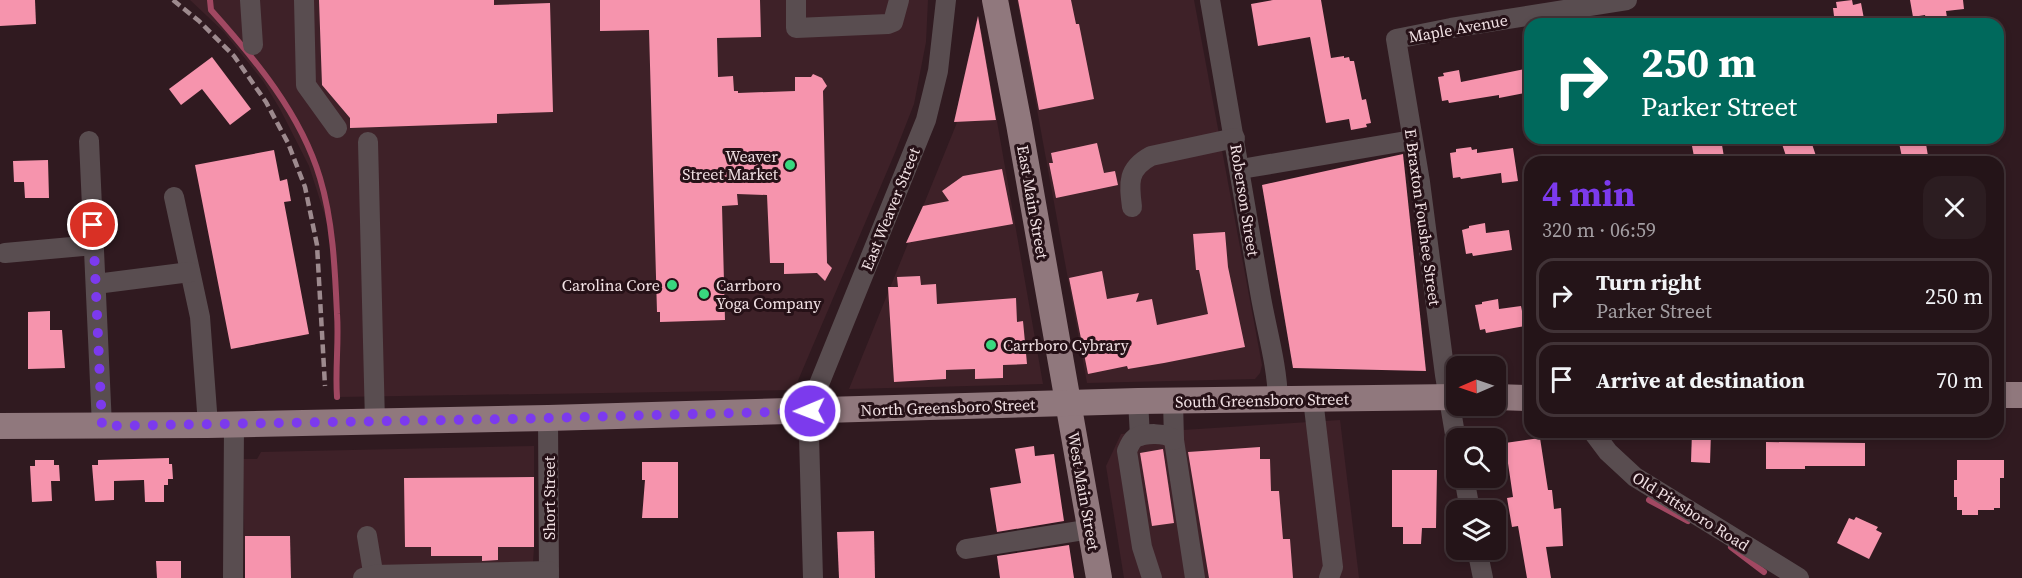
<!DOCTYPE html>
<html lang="en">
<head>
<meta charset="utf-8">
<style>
	body { margin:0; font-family:"Source Serif 4",serif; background:#2c1d21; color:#f1f3f6; height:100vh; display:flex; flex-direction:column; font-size:22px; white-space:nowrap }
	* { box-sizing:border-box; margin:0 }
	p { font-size:20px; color:#a39ea2 }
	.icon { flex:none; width:33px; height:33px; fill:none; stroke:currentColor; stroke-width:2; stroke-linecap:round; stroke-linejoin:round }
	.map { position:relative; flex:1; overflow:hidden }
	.sheet { position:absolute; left:1524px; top:156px; width:480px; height:282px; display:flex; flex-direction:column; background:#241418; border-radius:18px; box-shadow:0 3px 9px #0003,0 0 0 2px #413337 }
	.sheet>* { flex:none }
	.banner { position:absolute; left:1524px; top:18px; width:480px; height:126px; border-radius:18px; box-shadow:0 3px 9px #0003,0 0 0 2px #413337; background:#00695c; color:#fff; overflow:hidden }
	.needle { width:39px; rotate:268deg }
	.controls { position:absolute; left:1446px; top:356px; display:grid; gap:12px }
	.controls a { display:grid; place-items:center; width:60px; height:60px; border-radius:12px; background:#241418; box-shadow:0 3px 9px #0003,0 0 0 2px #413337; font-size:30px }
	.pin { position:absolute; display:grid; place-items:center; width:51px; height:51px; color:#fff; margin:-26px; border:3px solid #fff; border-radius:50%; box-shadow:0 2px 6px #0007 }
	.me { position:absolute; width:66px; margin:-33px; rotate:269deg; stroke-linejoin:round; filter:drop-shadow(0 0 4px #0008) }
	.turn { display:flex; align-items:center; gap:21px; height:126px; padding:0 18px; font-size:27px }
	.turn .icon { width:78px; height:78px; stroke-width:2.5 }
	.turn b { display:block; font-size:42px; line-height:51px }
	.round { display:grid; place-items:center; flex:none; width:63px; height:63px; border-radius:18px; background:#2c1d21 }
	.head { display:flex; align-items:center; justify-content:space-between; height:102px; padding:0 18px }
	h1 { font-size:36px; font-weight:700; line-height:45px; color:#7c3aed }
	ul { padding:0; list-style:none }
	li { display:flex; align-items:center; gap:18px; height:75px; margin:0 12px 9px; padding:0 6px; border:3px solid #413337; border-radius:18px }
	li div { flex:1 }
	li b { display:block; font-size:22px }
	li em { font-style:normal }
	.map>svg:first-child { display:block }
	.built { fill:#3e2128 }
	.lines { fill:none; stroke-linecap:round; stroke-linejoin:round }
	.stream { stroke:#a14862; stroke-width:6 }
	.building { fill:#f694ad }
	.minor { stroke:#594d50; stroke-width:20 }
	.major { stroke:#90787d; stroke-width:26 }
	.rail { stroke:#9d8a8e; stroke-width:4.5; stroke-dasharray:9 4.5; stroke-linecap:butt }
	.route { stroke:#7c3aed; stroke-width:10; stroke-dasharray:0 18 }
	.poi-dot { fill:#39d87f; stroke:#261117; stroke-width:2 }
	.labels { text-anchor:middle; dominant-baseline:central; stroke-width:6; stroke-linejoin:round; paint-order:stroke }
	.street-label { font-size:16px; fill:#f1e1e4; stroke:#261117 }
	.poi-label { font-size:16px; fill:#f1e1e4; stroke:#261117; text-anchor:end }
</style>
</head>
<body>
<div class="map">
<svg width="2022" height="578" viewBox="0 0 2022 578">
	<rect width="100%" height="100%" fill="#301a20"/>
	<g class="built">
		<polygon points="190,0 928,0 926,42 914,104 894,155 794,390 339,397 340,314 338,283 328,225 309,166 280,109 263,81 223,31"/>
		<polygon points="1017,0 1194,0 1262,365 1260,373 1255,379 1087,383"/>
		<polygon points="981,30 1043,384 849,389 956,125"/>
		<polygon points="1340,420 1359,578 1124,578 1106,466 1121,434"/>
		<polygon points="534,446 534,547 532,578 245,578 243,459 257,459 261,452"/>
	</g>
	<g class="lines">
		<g class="stream">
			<path d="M210,0L211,10C255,59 301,114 320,178C333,221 335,270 337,314C339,342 335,369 337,397"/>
			<polyline points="1649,500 1688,521"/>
			<polyline points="1731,547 1764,572"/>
		</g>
	</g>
	<g class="building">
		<polygon points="0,0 35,0 36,24 0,26"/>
		<polygon points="319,0 494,0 494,5 550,3 553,112 497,114 497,123 350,128 350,118 322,85"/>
		<polygon points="600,0 760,0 761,37 717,38 718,77 733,76 734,91 738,91 738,93 795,91 795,77 811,77 813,74 822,78 827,86 823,91 827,263 832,268 825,281 817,273 784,274 784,263 770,263 767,195 737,194 738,205 722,206 725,320 660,322 660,312 657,312 649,30 600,31"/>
		<polygon points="1018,0 1071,0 1076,24 1079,24 1094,99 1039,110"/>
		<polygon points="1273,0 1321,0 1331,58 1344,56 1344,58 1349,57 1350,61 1354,61 1362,100 1366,99 1371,123 1366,124 1367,127 1351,130 1349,119 1326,123 1310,37 1258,46 1251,4"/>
		<polygon points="1852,0 1853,5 1861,3 1864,19 1855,20 1856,24 1835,24 1833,8 1837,8 1836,2"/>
		<polygon points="1910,0 1963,0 1964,9 1946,11 1948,24 1927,24 1925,15 1913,17"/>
		<polygon points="978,16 996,120 954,122"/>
		<polygon points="212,57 251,109 230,125 202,89 181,105 169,89"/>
		<polygon points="1530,68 1530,92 1499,98 1499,95 1449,103 1448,100 1442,101 1438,77 1444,76 1443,73 1459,70 1461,82"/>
		<polygon points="1780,138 1810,138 1816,156 1798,162 1788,162"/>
		<polygon points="1898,138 1925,138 1929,162 1903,162"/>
		<polygon points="1721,139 1724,157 1718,158 1718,162 1695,162 1692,146"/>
		<polygon points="1097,143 1104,173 1115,171 1118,185 1056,198 1049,163 1053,163 1051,153"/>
		<polygon points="1471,147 1472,150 1477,149 1477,153 1513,148 1518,181 1502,183 1501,173 1461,179 1460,177 1453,178 1450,153 1456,152 1456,149"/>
		<polygon points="274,150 280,181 287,179 291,201 284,202 309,334 231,349 195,165"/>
		<polygon points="1403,154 1426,371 1293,368 1262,185"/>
		<polygon points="48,160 49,198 25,198 24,182 14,182 13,161"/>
		<polygon points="1002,169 1013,224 906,243 923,206 949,201 942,191 963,176"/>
		<polygon points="1485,223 1486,233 1509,230 1512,250 1473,256 1472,253 1466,254 1462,230 1469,228 1469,226"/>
		<polygon points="1225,232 1228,267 1245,347 1164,363 1128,369 1127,366 1088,374 1069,278 1102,271 1107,299 1139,293 1136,302 1152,299 1157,325 1208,314 1199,270 1196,270 1193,234"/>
		<polygon points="920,276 921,285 936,284 937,304 1016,298 1017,322 1023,321 1027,364 1003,365 1003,378 975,379 975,369 946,370 946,379 894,382 888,287 898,287 897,277"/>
		<polygon points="1498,299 1499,309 1521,306 1525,326 1486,333 1485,329 1480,330 1475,305 1482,304 1482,302"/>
		<polygon points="50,311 50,330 62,330 65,368 28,369 28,312"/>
		<polygon points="1692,432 1711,432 1710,463 1691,462"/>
		<polygon points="1540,438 1548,490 1552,490 1554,509 1561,508 1563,546 1546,547 1551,578 1527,578 1518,526 1512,527 1507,498 1513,497 1505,443"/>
		<polygon points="1766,442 1865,443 1865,466 1805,466 1805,469 1766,469"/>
		<polygon points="1034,446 1035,456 1054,454 1064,521 997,532 990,488 1021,483 1015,449"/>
		<polygon points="1260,447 1260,459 1270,459 1271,491 1279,491 1283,539 1290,539 1293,578 1209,578 1188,452"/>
		<polygon points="1163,449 1174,523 1152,526 1140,453"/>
		<polygon points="169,458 169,464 172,464 173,479 168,479 168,485 164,485 164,502 145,502 144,480 143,480 114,481 114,500 95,501 92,465 98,465 98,460"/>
		<polygon points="35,460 54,460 54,465 59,465 60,481 51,481 52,501 32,502 30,466 35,466"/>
		<polygon points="1957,460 2004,460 2004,478 2000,478 2000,508 1994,508 1994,510 1978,510 1978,515 1962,515 1962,510 1957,510 1957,497 1954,497 1954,480 1957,480"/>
		<polygon points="642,462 678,462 678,518 642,518 645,480 642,480"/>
		<polygon points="1392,470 1437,470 1436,528 1422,528 1421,544 1403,544 1403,527 1392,527"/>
		<polygon points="534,477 534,547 498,547 498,560 482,561 482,556 431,556 431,547 405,547 404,478"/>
		<polygon points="1856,517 1878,527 1876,530 1882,533 1869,559 1837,543 1849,518 1854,520"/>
		<polygon points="874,531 875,578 839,578 837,532"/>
		<polygon points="245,536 290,536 291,578 245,578"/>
		<polygon points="1069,545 1074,578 1000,578 997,556"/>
		<polygon points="156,561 181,561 181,578 157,578"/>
	</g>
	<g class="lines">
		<g class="minor">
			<polyline points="250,0 253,45"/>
			<polyline points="304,0 306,85 337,128"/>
			<polyline points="796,0 796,28 888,24 893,22 899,0"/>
			<path d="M1210,0C1227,97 1244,194 1260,292C1266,328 1277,363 1278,400"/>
			<polyline points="89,141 102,426"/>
			<polyline points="368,142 375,422"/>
			<polyline points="1241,169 1412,140"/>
			<polyline points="174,197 200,317 208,425"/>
			<path d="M1132,207C1129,183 1127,169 1151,156L1235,138"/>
			<polyline points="5,253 94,245"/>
			<polyline points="96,284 190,272"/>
			<polyline points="1313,399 1333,567 1329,578"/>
			<polyline points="1138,401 1140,436"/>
			<polyline points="1173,401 1174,440 1195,578"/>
			<polyline points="548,418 549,578"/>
			<polyline points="1593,432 1608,452 1635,477 1799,578"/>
			<polyline points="1456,440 1445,375 1420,182 1396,39 1451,28 1627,0"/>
			<polyline points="1464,477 1470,510"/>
			<polyline points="367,536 374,578"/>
			<polyline points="966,549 1091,529"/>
			<polyline points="1477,549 1483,578"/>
			<polyline points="233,578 234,425"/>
			<polyline points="363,578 374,575 549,571"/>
			<polyline points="813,578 809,436 811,404 926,120 938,71 946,0"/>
			<path d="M1152,578L1142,547L1127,451C1129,446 1131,441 1135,438C1144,433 1167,432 1174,440"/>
		</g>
		<g class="major">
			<polyline points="995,0 1019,124 1099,578"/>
			<polyline points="1998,395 2022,395"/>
			<polyline points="1496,397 1530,398"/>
			<polyline points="0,426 208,425 548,418 1138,401 1456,397"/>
		</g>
		<polyline class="rail" points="173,0 199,21 234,56 266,102 288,143 305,187 317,245 325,386"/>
	</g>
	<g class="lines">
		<polyline class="route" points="93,225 102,426 509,419 810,411"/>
	</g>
	<g class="poi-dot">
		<circle cx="790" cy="165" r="6"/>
		<circle cx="672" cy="285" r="6"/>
		<circle cx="704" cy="294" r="6"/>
		<circle cx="991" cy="345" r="6"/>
	</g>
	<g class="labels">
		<g class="street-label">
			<text transform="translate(1458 28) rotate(-10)">Maple Avenue</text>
			<text transform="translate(1245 200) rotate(81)">Roberson Street</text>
			<text transform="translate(1033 202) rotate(80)">East Main Street</text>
			<text transform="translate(890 209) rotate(-68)">East Weaver Street</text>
			<text transform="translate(1423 217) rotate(82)">E Braxton Foushee Street</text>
			<text transform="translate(1262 400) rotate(-1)">South Greensboro Street</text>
			<text transform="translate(948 407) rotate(-2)">North Greensboro Street</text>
			<text transform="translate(1084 491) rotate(80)">West Main Street</text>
			<text transform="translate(549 498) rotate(-90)">Short Street</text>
			<text transform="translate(1691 511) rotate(32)">Old Pittsboro Road</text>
		</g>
		<g class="poi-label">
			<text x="778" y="156">Weaver<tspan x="778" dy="18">Street Market</tspan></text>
			<text x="660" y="285">Carolina Core</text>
			<text x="716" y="285" text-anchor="start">Carrboro<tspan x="716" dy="18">Yoga Company</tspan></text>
			<text x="1003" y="345" text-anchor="start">Carrboro Cybrary</text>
		</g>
	</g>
</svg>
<div class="controls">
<a><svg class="needle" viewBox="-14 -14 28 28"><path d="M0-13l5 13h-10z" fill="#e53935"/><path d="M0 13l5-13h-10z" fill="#a39ea2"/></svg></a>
<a><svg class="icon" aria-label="search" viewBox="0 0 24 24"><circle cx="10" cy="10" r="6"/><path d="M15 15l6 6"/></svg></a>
<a><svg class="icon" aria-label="layers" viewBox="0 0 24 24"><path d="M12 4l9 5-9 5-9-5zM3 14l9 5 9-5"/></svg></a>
</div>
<div class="pin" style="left:93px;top:225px;background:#d93025"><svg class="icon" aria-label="arrive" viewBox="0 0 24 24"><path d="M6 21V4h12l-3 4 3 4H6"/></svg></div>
<svg class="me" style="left:810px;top:411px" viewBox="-20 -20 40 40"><circle r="17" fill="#7c3aed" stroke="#fff" stroke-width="3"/><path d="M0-11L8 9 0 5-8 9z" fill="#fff"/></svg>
<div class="banner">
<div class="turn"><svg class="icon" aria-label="right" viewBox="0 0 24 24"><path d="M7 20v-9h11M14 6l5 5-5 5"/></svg><div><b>250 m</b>Parker Street</div></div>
</div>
<section class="sheet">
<div class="head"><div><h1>4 min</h1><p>320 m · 06:59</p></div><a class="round"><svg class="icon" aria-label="close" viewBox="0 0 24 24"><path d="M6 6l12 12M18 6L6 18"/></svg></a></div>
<ul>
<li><svg class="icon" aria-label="right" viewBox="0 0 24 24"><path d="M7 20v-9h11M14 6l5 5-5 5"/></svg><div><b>Turn right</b><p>Parker Street</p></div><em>250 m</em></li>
<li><svg class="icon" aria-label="arrive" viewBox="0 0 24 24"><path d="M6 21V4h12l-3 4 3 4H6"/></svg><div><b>Arrive at destination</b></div><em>70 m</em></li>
</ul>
</section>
</div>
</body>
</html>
